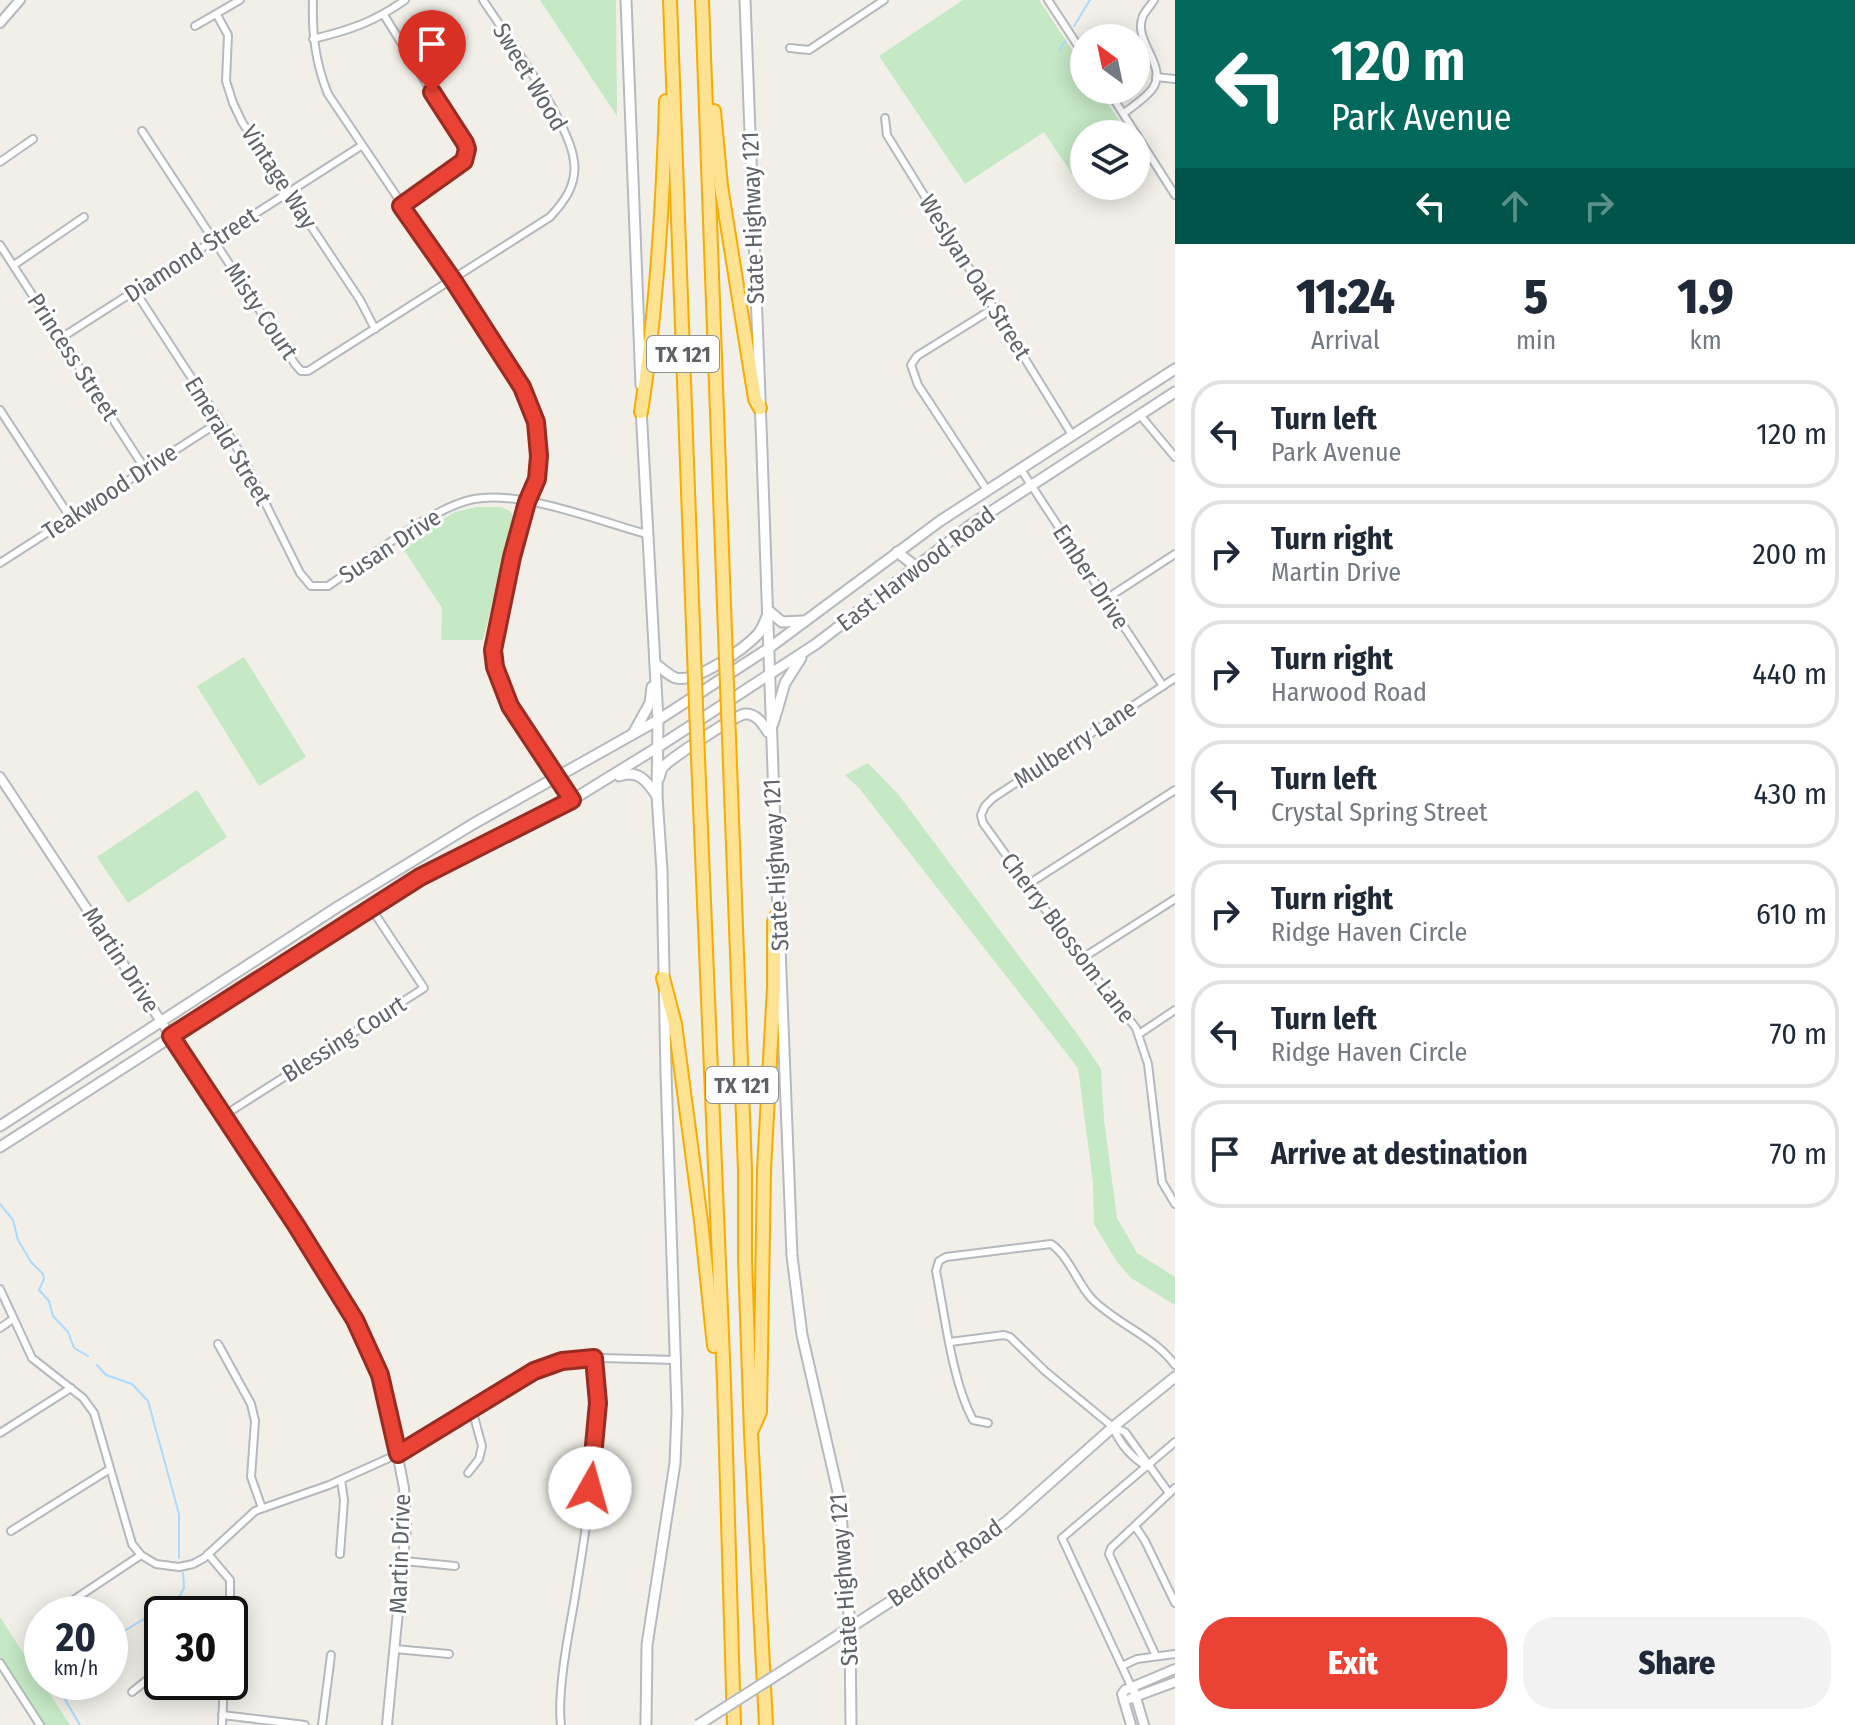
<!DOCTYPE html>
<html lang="en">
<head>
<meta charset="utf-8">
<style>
	body { margin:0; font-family:"Fira Sans Condensed",sans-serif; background:#f2f2f3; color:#1f2937; height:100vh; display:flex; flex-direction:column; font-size:30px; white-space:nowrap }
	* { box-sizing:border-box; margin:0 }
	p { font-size:26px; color:#747a83 }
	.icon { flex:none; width:44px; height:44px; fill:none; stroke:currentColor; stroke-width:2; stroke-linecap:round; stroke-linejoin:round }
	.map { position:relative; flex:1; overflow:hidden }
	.side { display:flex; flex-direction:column; background:#fff; width:680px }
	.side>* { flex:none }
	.guide { background:#00695c; color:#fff; overflow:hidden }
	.needle { width:52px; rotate:327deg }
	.controls { position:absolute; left:1070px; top:24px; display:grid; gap:16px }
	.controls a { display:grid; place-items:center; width:80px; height:80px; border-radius:50%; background:#fff; box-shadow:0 4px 20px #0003; font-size:40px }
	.speed { position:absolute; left:24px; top:1596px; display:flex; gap:16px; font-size:40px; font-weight:700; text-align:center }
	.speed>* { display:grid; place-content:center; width:104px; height:104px; border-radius:50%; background:#fff; box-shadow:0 4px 20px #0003; line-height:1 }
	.speed small { font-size:20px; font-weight:400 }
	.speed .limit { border:4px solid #111; border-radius:12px; background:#fff; color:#111 }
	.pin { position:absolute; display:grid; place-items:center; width:68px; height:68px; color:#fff; margin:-82px -34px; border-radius:50% 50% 50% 0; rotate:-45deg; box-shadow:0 0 8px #0007 }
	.pin .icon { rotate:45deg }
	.me { position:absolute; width:88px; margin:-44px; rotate:7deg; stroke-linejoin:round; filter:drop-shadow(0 0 6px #0008) }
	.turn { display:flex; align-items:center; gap:28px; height:168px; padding:0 24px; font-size:36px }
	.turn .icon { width:104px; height:104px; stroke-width:2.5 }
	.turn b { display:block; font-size:56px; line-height:68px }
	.lanes { display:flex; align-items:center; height:76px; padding:0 24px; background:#0003; justify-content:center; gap:40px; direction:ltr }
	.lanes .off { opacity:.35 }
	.eta { display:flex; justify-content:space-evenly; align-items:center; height:136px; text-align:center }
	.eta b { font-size:48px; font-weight:800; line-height:56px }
	.cta { display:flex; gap:16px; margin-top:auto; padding:16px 24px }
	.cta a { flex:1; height:92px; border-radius:32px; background:#ea4335; color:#fff; font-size:32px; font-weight:800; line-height:92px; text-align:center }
	.cta a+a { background:#f2f2f3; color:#1f2937 }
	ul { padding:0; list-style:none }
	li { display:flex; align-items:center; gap:24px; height:108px; margin:0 16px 12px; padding:0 8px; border:4px solid #e0e1e3; border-radius:32px }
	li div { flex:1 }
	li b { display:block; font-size:30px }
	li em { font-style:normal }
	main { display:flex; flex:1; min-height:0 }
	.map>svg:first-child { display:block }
	.green { fill:#c5e8c5 }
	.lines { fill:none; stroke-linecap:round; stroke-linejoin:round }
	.stream { stroke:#aadaff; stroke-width:2 }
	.minor-casing { stroke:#b5b8bc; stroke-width:10 }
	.tertiary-casing { stroke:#b5b8bc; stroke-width:12 }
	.secondary-casing { stroke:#b6babf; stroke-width:13 }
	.motorway-casing { stroke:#f9ab00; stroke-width:16 }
	.minor { stroke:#fff; stroke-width:6 }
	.tertiary { stroke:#fff; stroke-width:8 }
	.secondary { stroke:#fff; stroke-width:9 }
	.motorway { stroke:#fde293; stroke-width:12 }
	.secondary-bridge-casing { stroke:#b6babf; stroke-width:13; stroke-linecap:butt }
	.motorway-bridge-casing { stroke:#f9ab00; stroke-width:16; stroke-linecap:butt }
	.secondary-bridge { stroke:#fff; stroke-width:9 }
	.motorway-bridge { stroke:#fde293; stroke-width:12 }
	.route-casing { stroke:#982c22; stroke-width:20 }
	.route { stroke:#ea4335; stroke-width:14 }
	.labels { text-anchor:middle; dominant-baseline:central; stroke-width:6; stroke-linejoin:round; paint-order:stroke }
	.shield { fill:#fff; stroke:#8f9295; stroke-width:2 }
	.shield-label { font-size:22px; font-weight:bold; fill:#5f6368 }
	.street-label { font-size:24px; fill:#5f6368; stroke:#fff }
</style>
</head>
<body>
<main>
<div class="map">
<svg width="1175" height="1725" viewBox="0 0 1175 1725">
	<rect width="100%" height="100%" fill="#f1efe8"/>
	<g class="green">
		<polygon points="540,0 616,0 617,116"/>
		<polygon points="963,0 1039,0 1084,68 1084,90 1099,90 1128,134 1084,134 1084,166 1072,174 1044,132 965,184 879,56"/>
		<polygon points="477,507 501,507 510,511 514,518 483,640 441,640 442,608 400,544 455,512"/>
		<polygon points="244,657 306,757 259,786 197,686"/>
		<polygon points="868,763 898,794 1078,1035 1101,1069 1104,1120 1117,1218 1137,1253 1175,1277 1175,1305 1131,1278 1117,1262 1094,1224 1093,1183 1078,1068 859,788 845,775"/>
		<polygon points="197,790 227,837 128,903 97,857"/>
		<polygon points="0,1617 70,1725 44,1725 0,1657"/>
	</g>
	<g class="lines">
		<g class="stream">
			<polyline points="1074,26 1090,0"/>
			<polyline points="1060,50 1065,41"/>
			<polyline points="0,1204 13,1220 18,1240 31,1262 43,1274 44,1279 39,1290 49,1301 53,1316 68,1332 74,1348 88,1356"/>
			<polyline points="97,1365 106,1375 132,1384 148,1401 179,1514 179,1558"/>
			<polyline points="110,1640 179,1597 184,1588 183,1573"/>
			<polyline points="61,1682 63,1696 80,1725"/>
		</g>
		<defs>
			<g id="minor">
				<path d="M313,0C312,33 315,62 328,94L453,280L530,404C542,439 541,469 527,502"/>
				<polyline points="1048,0 1084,55"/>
				<polyline points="217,15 228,35 226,81 233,103 242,122 360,300 375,329"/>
				<polyline points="384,15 467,149 464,161 401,206"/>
				<polyline points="195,26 240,0"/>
				<path d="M313,39C350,30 374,22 405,0"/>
				<polyline points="790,48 809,50 884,0"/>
				<polyline points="1156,77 1175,79"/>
				<polyline points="1108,90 1175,195"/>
				<path d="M1124,113C1133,106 1146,98 1153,88C1168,65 1132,41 1143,16C1146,10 1151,5 1154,0"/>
				<polyline points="885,118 887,135 1072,435"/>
				<path d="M142,131L295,364L301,371H308L550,217C564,202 577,185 574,162C571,124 506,35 483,0"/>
				<polyline points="0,162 33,139"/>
				<polyline points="0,245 145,469"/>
				<polyline points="14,265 84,217"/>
				<path d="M135,291L241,454L300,573L311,586H328C365,561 432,507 474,499C521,490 599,521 646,534"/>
				<polyline points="61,338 361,146"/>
				<polyline points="0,410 70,517"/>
				<polyline points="1140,415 1175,457"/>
				<polyline points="1020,468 1163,686"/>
				<polyline points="987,490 918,385 911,365 917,356 994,308"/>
				<polyline points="0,563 219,422"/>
				<polyline points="1106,599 1175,554"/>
				<polyline points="1175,678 993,798 985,806 981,815 983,823 1081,959 1136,1028 1148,1064 1162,1182 1175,1204"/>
				<polyline points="1027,885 1175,790"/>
				<polyline points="1081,959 1175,899"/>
				<polyline points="1139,1034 1175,1010"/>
				<polyline points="223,1116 424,988 371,908"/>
				<polyline points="0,1289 32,1358 83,1398 94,1413 132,1544 141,1555 156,1564 179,1567 193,1564 204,1558 255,1511 329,1485 398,1454 550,1363 601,1358 677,1360"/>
				<polyline points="0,1328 13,1319"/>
				<polyline points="950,1342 1004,1335 1010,1337 1045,1371 1113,1427 1125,1432 1169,1493"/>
				<polyline points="218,1344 251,1404 255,1421 251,1477 262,1508"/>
				<path d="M988,1423L973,1420C952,1381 945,1316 936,1271L939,1261L946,1257L1051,1244C1069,1256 1077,1283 1092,1299C1118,1325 1154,1336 1175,1365"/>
				<path d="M1113,1427C1120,1444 1132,1458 1148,1467"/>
				<polyline points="0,1433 71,1388"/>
				<polyline points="468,1473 479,1459 482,1446 472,1409"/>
				<polyline points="1135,1526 1145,1541 1175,1603"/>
				<polyline points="11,1531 110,1469"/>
				<polyline points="208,1554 230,1580 230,1614"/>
				<polyline points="340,1554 344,1500 341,1480"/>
				<polyline points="404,1561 455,1566"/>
				<polyline points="57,1611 141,1555"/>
				<polyline points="395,1649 449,1654"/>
				<polyline points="1156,1656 1109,1554 1111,1548 1175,1488"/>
				<polyline points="0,1663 40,1725"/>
				<polyline points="1122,1666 1137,1659 1175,1654"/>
				<polyline points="1131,1686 1062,1538 1175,1442"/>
				<polyline points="132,1692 162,1668"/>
				<polyline points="222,1715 305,1725"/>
				<polyline points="222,1725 224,1682"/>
				<polyline points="322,1725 331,1655"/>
				<path d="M561,1725C557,1693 568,1636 574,1603C587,1522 602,1440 594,1358"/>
			</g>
			<g id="tertiary">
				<polyline points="0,23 20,0"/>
				<path d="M527,502C516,542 488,628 495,666C503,707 547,766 572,800"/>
				<polyline points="0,777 330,1278 355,1320 380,1375 387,1401 404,1488 406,1528 387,1725"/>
				<polyline points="1134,1691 1144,1725"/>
				<polyline points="1124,1701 1175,1682"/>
				<polyline points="1131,1725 1122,1694 1125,1690 1175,1669"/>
			</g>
			<g id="secondary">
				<polyline points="626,0 641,385"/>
				<path d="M745,0C757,305 768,611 778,916"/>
				<polyline points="641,408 658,720 657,796 662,871 666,1073 677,1411 675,1463 647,1645 646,1725"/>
				<polyline points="897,552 915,566"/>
				<path d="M655,664C662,668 669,676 676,678C696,683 744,649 758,634C763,628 766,619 769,611L782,622L803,621"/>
				<polyline points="773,724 785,683 801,658"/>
				<polyline points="634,732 650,703 652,687"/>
				<path d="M619,776C638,769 647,781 657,796"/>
				<path d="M659,778C661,772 660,770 664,766C672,758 735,715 745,714C756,713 763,724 768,732"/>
				<polyline points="780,947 792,1256 802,1335 840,1501 850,1627 851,1725"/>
				<polyline points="0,1126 339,906 473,824 658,720 769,648 940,521 1175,369"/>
				<polyline points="0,1147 420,877 572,800 658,747 816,644 972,524 1175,392"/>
				<polyline points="814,1651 945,1566 1006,1522 1113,1427 1175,1377"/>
			</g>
			<g id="motorway">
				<polyline points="670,0 694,654"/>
				<polyline points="702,0 725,633"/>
				<polyline points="714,111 721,186 755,399 760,408"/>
				<path d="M641,412C657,309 663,205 666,101"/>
				<polyline points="729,738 745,1170 745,1259 751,1433 766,1725"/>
				<polyline points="698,758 724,1383 734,1725"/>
				<polyline points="663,978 675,1024 701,1221 714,1346"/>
				<polyline points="752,1430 760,1412 764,1169 774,987 774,922 778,913"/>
			</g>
		</defs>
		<use href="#minor" class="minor-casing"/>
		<use href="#tertiary" class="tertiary-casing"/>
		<use href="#secondary" class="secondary-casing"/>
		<use href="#motorway" class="motorway-casing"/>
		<use href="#minor" class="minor"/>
		<use href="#tertiary" class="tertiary"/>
		<use href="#secondary" class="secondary"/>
		<use href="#motorway" class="motorway"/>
		<defs>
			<polyline id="secondary-bridge" points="698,1725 814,1651"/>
			<g id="motorway-bridge">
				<polyline points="725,633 729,738"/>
				<polyline points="694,654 698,758"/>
			</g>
		</defs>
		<use href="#secondary-bridge" class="secondary-bridge-casing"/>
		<use href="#motorway-bridge" class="motorway-bridge-casing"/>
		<use href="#secondary-bridge" class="secondary-bridge"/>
		<use href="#motorway-bridge" class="motorway-bridge"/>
	</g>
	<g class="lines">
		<defs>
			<polyline id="route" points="432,92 465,143 467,149 464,161 401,206 453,280 522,387 536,422 539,456 537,479 527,502 512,557 493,650 495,667 510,706 572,800 420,877 171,1036 296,1225 355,1320 380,1375 398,1454 534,1371 562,1361 594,1358 598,1403 590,1488"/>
		</defs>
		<use href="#route" class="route-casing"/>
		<use href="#route" class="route"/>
	</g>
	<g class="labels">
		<g class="shield">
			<rect x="647" y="336" width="72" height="36" rx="6"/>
			<rect x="706" y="1067" width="72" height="36" rx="6"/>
		</g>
		<g class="shield-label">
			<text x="683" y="354">TX 121</text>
			<text x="742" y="1085">TX 121</text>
		</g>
		<g class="street-label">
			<text transform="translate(530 77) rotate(59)">Sweet Wood</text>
			<text transform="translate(279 177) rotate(57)">Vintage Way</text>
			<text transform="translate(753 218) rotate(-92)">State Highway 121</text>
			<text transform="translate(191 255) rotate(-33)">Diamond Street</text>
			<text transform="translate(975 277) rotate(58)">Weslyan Oak Street</text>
			<text transform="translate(261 311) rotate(56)">Misty Court</text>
			<text transform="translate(73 357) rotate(57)">Princess Street</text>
			<text transform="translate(228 441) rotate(59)">Emerald Street</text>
			<text transform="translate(110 492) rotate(-33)">Teakwood Drive</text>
			<text transform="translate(390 546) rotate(-33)">Susan Drive</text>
			<text transform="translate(916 569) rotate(-37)">East Harwood Road</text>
			<text transform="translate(1091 577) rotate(57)">Ember Drive</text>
			<text transform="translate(1075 744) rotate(-33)">Mulberry Lane</text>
			<text transform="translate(776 865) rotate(-93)">State Highway 121</text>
			<text transform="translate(1068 938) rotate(53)">Cherry Blossom Lane</text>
			<text transform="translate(121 960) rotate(57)">Martin Drive</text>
			<text transform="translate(344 1039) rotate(-32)">Blessing Court</text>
			<text transform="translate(400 1554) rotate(-88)">Martin Drive</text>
			<text transform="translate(945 1563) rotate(-35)">Bedford Road</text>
			<text transform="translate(844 1580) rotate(-94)">State Highway 121</text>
		</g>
	</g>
</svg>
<div class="controls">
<a><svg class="needle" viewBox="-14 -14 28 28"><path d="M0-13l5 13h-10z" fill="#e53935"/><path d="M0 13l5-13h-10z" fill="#747a83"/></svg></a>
<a><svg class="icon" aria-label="layers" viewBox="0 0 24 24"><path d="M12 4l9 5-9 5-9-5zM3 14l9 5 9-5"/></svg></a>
</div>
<div class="speed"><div>20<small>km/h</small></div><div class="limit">30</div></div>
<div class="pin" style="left:432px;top:92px;background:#d93025"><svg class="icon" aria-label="arrive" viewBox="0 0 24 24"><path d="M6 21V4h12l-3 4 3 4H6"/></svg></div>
<svg class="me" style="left:590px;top:1488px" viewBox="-20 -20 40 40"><circle r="19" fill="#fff"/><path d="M0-13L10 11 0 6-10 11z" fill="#ea4335"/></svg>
</div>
<section class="side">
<div class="guide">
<div class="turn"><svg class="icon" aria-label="left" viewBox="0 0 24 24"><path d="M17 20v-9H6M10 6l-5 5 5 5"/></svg><div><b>120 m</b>Park Avenue</div></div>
<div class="lanes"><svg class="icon" aria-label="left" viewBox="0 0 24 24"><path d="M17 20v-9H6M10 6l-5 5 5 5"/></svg><svg class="icon off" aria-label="ahead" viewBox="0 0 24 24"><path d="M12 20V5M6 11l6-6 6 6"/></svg><svg class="icon off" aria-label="right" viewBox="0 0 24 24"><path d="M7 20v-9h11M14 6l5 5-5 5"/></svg></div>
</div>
<div class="eta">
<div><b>11:24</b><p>Arrival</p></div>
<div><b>5</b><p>min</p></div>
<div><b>1.9</b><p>km</p></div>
</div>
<ul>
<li><svg class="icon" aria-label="left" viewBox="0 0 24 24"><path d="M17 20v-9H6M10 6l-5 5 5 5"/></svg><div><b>Turn left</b><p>Park Avenue</p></div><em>120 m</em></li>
<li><svg class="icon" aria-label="right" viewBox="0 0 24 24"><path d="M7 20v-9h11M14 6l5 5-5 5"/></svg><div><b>Turn right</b><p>Martin Drive</p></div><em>200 m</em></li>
<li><svg class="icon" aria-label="right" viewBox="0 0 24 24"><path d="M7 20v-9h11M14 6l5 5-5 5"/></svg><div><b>Turn right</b><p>Harwood Road</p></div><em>440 m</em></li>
<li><svg class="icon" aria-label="left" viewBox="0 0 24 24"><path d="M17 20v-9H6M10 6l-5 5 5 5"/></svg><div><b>Turn left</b><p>Crystal Spring Street</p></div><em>430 m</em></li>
<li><svg class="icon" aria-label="right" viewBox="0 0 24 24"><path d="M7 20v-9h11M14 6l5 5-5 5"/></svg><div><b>Turn right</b><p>Ridge Haven Circle</p></div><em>610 m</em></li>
<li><svg class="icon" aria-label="left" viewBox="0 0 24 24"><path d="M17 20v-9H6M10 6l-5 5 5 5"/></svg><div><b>Turn left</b><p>Ridge Haven Circle</p></div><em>70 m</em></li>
<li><svg class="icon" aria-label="arrive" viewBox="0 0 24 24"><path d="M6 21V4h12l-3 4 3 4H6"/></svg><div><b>Arrive at destination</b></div><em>70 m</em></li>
</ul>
<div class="cta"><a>Exit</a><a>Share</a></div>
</section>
</main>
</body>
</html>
